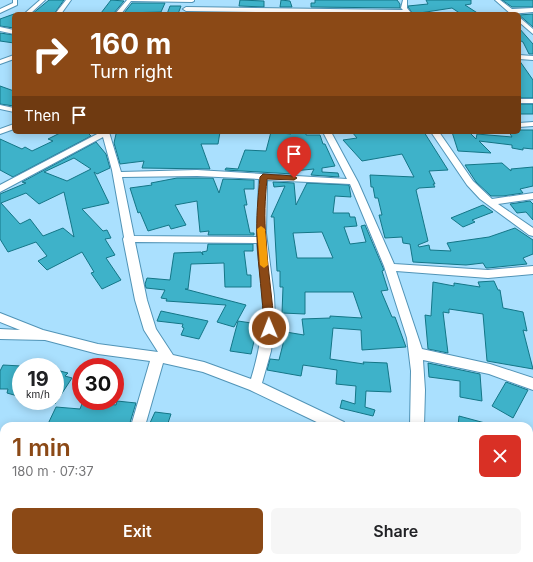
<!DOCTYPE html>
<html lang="en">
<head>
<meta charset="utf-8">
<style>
	body { margin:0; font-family:Inter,sans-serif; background:#f6f6f6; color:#202124; height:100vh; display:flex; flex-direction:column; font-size:15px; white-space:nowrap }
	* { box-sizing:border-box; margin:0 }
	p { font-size:13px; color:#757577 }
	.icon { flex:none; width:22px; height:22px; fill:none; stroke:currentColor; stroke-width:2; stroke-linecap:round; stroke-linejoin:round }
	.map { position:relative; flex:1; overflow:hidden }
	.details { position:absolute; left:0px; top:422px; width:533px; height:140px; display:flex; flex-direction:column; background:#fff; border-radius:12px 12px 0 0; box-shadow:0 2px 10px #0003 }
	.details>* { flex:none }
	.top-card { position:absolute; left:12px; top:12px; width:509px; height:122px; border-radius:6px; box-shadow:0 2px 10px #0003; background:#8b4916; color:#fff; overflow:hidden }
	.speed { position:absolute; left:12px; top:358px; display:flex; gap:8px; font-size:20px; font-weight:700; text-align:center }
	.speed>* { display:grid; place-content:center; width:52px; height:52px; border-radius:50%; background:#fff; box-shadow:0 2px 10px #0003; line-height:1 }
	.speed small { font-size:10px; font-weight:400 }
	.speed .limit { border:6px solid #d22; background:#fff; color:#111 }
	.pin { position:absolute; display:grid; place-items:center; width:34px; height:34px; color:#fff; margin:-41px -17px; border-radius:50% 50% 50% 0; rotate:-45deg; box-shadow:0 0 4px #0007 }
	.pin .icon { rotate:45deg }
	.me { position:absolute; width:44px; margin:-22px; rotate:359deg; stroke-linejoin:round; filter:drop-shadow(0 0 3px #0008) }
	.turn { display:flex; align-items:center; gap:14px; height:84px; padding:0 12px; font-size:18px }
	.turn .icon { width:52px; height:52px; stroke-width:2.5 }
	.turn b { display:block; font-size:28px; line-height:34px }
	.then { display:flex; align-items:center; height:38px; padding:0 12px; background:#0003; gap:8px; font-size:15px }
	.round { display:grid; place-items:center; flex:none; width:42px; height:42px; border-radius:6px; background:#f6f6f6 }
	.headline { display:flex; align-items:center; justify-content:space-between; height:68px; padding:0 12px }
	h1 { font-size:24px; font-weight:600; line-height:30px; color:#8b4916 }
	.cta { display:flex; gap:8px; margin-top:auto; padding:8px 12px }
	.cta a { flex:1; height:46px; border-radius:6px; background:#8b4916; color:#fff; font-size:16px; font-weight:600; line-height:46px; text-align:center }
	.cta a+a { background:#f6f6f6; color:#202124 }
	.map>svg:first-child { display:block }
	.building { fill:#3eb2c9; stroke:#147687; fill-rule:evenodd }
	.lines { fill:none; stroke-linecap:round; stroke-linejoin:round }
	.minor-casing { stroke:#5194b7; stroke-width:2 }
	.minor { fill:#fff; fill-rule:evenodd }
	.route { fill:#8b4916; stroke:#5a2f0e }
	.slow { fill:#f59e0b }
</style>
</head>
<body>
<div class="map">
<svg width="533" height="562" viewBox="0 0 533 562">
	<rect width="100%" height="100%" fill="#aae0fe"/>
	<g class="building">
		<polygon points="49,0 64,0 54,14 32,14"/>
		<polygon points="111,0 124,1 114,13 101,13"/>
		<polygon points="240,0 264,1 264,7 239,6"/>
		<polygon points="281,0 290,1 292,7 280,7"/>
		<polygon points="315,0 397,0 400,4 400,8 311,7 311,3 315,3"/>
		<polygon points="426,0 471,0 471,4 465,5 479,14 461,14 452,8 413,14 408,7 408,6 428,4"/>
		<polygon points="502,0 533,0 533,7 512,7"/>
		<polygon points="132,3 165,3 161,12 124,13"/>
		<polygon points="170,6 181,6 178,14 167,14"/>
		<polygon points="14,14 14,28 0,26 0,19"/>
		<polygon points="533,14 533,27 519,15"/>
		<polygon points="519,28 533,44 533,54 529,54 523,42 519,40"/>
		<polygon points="0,33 14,35 14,43 0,41"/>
		<polygon points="519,60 533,80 533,98 519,98"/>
		<polygon points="0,86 14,91 14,106 0,104"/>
		<rect x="519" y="104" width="14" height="10"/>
		<polygon points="519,130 533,130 533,149 523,148 523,150 512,148 512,145 479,141 491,153 458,151 452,132 470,133 476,139 477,134 512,137 509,132 519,132"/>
		<polygon points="62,132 87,132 91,136 13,177 0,170 0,139 22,149 25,147 32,151 53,141 48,139"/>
		<polygon points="118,132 155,133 220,132 218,144 201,144 210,169 142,168 144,161 120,164 114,143 116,134"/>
		<polygon points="271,132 291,134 291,132 306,132 306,135 320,135 323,144 325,144 335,166 322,168 322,172 338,173 339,177 311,175 314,169 293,171 293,174 225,170 226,168 238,169 245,150 266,151"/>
		<polygon points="352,132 424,132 448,170 429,171 435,184 433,184 435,187 419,188 416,190 428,241 418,245 419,247 429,245 430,250 451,251 447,243 489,237 515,228 533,240 533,254 523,258 527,264 488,268 486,268 483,263 466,265 413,262 410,244 403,243 402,237 385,238 379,215 382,215 378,198 375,198 373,187 371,187 370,175 414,177 402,154 362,161 343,140 357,138"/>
		<path d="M96,142L106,154L110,168L97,174L94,172L109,203L82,209L103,231L107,230L111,238L105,239L115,255L106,258L121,280L102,289L91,273L94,272L82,252L47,270L38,261L47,256L36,242L8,252L0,239V194L26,183L22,182ZM74,158L91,169L67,181L44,172ZM64,192L74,237L63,228L43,236L30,219L20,224L1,203L26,193L39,204Z"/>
		<polygon points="502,163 511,171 511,169 533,167 533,186 520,189 523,193 503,196 491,196 476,182 465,165"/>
		<polygon points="177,178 213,178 219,193 223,179 254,180 254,189 244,189 247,205 244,205 250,233 254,233 254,235 208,235 209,231 200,232 197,201 175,205 186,225 171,229 169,225 148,231 140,212 138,213 130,188 152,185 151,183"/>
		<path d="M273,182L294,183L296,205L307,183L349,185L351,197L335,196L333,213H349L350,217H355L357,226L344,227L350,244L366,242L361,226L365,225L384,270L382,271L388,290L381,291L392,317H395L406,347L362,350L361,330L333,328L330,359L364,364L363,362L387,363L391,392L366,391L365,407L375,410L373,416L340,408L342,400L355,404L356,386L336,384L337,370L303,365L301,376L267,370L270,359L279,360L286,332L304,335L302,319L330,318V316L362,318L353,292H305V314L282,313L283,287H280V271H277L274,217H271L285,186L274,187ZM322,232L333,258H297L293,233Z"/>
		<polygon points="530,201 533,204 533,220 526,212 517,213 510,204"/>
		<polygon points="483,205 493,212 472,220 475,222 463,227 451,218"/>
		<polygon points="208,244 253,244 253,251 244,251 247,275 251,275 251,287 225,287 224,263 191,264 188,289 185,289 246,305 234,327 217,322 226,305 166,301 167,299 161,298 165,290 146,288 145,284 147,278 170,280 174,253 201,252 203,255 202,252 207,251"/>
		<polygon points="494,281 498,290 500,290 503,308 523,312 527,331 523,330 533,369 487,361 483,314 449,309 449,313 443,312 448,353 428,349 425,315 431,316 433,282 454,286 454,283 480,287 478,282"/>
		<polygon points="161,311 208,321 199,339 181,335 184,328 182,327 183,324 157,321"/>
		<polygon points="238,321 258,324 251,354 230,351"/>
		<polygon points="428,363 480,374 482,401 460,397 460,381 429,377"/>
		<polygon points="3,365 21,366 21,375 16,385 21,385 21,397 7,393 8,389 0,389 0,371"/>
		<polygon points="60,371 68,373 65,376 72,378 55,404 55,377"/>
		<polygon points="506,382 528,390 513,418 492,406"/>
		<polygon points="83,401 116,405 117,401 136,403 129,426 47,426 56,407 80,409"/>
		<polygon points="155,412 171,414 167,426 150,423"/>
		<polygon points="459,416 485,423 485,426 458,426"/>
	</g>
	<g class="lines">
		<defs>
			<g id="minor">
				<polygon points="13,0 17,0 17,5 0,13 0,9 13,3"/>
				<polygon points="40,0 45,0 30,14 24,14"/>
				<polygon points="66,0 71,0 61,14 55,14"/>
				<polygon points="127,0 194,0 194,1 192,2 131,1 121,14 115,14"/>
				<polygon points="403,0 407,0 407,8 412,14 186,11 183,9 186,7 403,10 401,8"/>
				<polygon points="495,0 500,0 512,9 533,8 533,12 511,14"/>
				<polygon points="519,17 533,29 533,34 519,22"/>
				<polygon points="0,27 14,30 14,34 0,31"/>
				<polygon points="14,55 14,59 0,64 0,60"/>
				<polygon points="519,55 533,56 533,60 519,59"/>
				<rect x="519" y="99" width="14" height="4"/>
				<polygon points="0,105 14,108 14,112 0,109"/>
				<polygon points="533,122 533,126 519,127 519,123"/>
				<polygon points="14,124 14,129 0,134 0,129"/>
				<path d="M101,132H109L121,172L197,170L347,179L323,132H331L358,182L394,264L488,270L533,266V274L488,278L396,271L422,349L490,364L533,378V390L489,374L423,360L425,390L424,426H410L411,371L407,338L384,266L350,184L267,180L266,233L274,296L275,318L271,351L262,383L344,422L346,426H325L250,390L203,372L163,363L145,426H131L150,361L98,354L45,340L0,339V329L20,330L0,322V313L43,330L98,344L158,352L144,330L135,300L123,239L124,237L112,170L103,137L0,192V185ZM197,176L259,179L257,237L134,236L122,177ZM135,242L257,243C259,265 263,287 263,308C263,332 258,356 251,379L204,362L173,355L156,329L147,300Z"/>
				<polygon points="431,132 439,132 473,181 492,199 533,193 533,199 498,204 533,228 533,236 529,235 480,199 467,185"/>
				<polygon points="0,502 4,503 4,519 0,518"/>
				<polygon points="529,502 533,503 533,519 529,518"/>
				<polygon points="223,558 248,558 250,562 225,562"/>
			</g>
		</defs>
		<use href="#minor" class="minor-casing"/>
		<use href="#minor" class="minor"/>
	</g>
	<path class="route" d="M263,174L294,176L297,178L294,180L267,179C265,199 264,218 266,238C267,268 273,298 274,328L272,331H265L264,328C263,298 258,269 257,239C256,218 258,197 260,177Z"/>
	<polygon class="slow" points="261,226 265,229 268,265 264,268 260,265 257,229"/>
</svg>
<div class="speed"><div>19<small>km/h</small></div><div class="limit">30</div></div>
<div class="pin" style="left:294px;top:178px;background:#d93025"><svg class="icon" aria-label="arrive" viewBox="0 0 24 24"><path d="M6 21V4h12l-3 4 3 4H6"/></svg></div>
<svg class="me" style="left:269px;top:328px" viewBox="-20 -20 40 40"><circle r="17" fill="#8b4916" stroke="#fff" stroke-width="3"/><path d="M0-11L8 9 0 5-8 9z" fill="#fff"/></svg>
<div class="top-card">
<div class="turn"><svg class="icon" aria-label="right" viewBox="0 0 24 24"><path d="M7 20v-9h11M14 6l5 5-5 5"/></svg><div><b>160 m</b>Turn right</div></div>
<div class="then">Then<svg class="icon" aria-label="arrive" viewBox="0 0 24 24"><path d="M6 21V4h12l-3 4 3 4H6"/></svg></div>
</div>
<section class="details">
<div class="headline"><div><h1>1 min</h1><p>180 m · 07:37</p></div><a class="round" style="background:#d93025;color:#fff"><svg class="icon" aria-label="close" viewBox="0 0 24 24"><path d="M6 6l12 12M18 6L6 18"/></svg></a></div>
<div class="cta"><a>Exit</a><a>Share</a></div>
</section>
</div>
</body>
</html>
